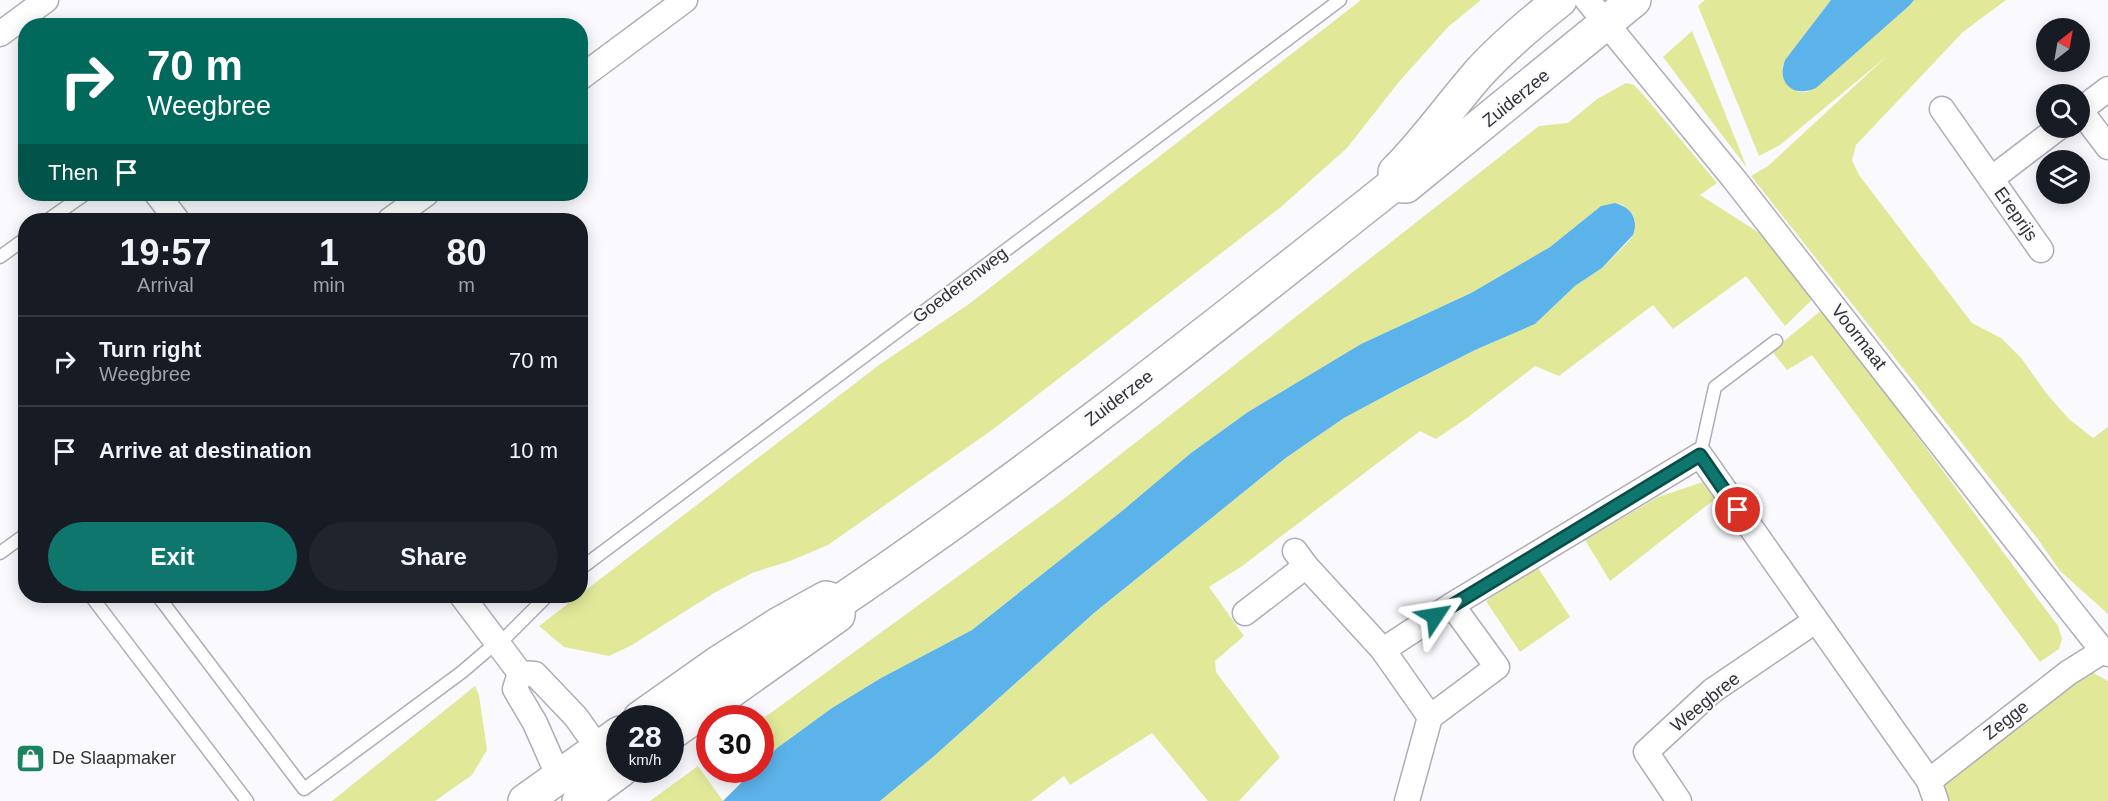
<!DOCTYPE html>
<html lang="en">
<head>
<meta charset="utf-8">
<style>
	body { margin:0; font-family:Helvetica,sans-serif; background:#20242c; color:#f1f3f6; height:100vh; display:flex; flex-direction:column; font-size:22px; white-space:nowrap }
	* { box-sizing:border-box; margin:0 }
	p { font-size:20px; color:#9ea1a6 }
	.icon { flex:none; width:33px; height:33px; fill:none; stroke:currentColor; stroke-width:2; stroke-linecap:round; stroke-linejoin:round }
	.map { position:relative; flex:1; overflow:hidden }
	.sheet { position:absolute; left:18px; top:213px; width:570px; height:390px; display:flex; flex-direction:column; background:#171b24; border-radius:24px; box-shadow:0 3px 15px #0003 }
	.sheet>* { flex:none }
	.top-card { position:absolute; left:18px; top:18px; width:570px; height:183px; border-radius:24px; box-shadow:0 3px 15px #0003; background:#00695c; color:#fff; overflow:hidden }
	.needle { width:39px; rotate:31deg }
	.fabs { position:absolute; left:2036px; top:18px; display:grid; gap:12px }
	.fabs a { display:grid; place-items:center; width:54px; height:54px; border-radius:50%; background:#171b24; box-shadow:0 3px 15px #0003; font-size:30px }
	.speed { position:absolute; left:606px; top:705px; display:flex; gap:12px; font-size:30px; font-weight:700; text-align:center }
	.speed>* { display:grid; place-content:center; width:78px; height:78px; border-radius:50%; background:#171b24; box-shadow:0 3px 15px #0003; line-height:1 }
	.speed small { font-size:15px; font-weight:400 }
	.speed .limit { border:9px solid #d22; background:#fff; color:#111 }
	.pin { position:absolute; display:grid; place-items:center; width:51px; height:51px; color:#fff; margin:-26px; border:3px solid #fff; border-radius:50%; box-shadow:0 2px 6px #0007 }
	.me { position:absolute; width:66px; margin:-33px; rotate:57deg; stroke-linejoin:round; filter:drop-shadow(0 0 4px #0008) }
	.turn { display:flex; align-items:center; gap:21px; height:126px; padding:0 30px; font-size:27px }
	.turn .icon { width:78px; height:78px; stroke-width:2.5 }
	.turn b { display:block; font-size:42px; line-height:51px }
	.then { display:flex; align-items:center; height:57px; padding:0 30px; background:#0003; gap:12px; font-size:22px }
	.eta { display:flex; justify-content:space-evenly; align-items:center; height:102px; text-align:center }
	.eta b { font-size:36px; font-weight:700; line-height:42px }
	.primary-button { display:flex; gap:12px; margin-top:auto; padding:12px 30px }
	.primary-button a { flex:1; height:69px; border-radius:36px; background:#0f766e; color:#fff; font-size:24px; font-weight:700; line-height:69px; text-align:center }
	.primary-button a+a { background:#20242c; color:#f1f3f6 }
	ul { padding:0; list-style:none }
	li { display:flex; align-items:center; gap:18px; height:90px; padding:0 30px; border-top:2px solid #363941 }
	li div { flex:1 }
	li b { display:block; font-size:22px }
	li em { font-style:normal }
	.map>svg:first-child { display:block }
	.green { fill:#e1e999 }
	.water { fill:#5cb3e9 }
	.lines { fill:none; stroke-linecap:round; stroke-linejoin:round }
	.lane-casing { stroke:#aeacb7; stroke-width:15 }
	.street-casing { stroke:#aeacb7; stroke-width:27 }
	.secondary-casing { stroke:#aeacb7; stroke-width:36 }
	.lane { stroke:#fff; stroke-width:12 }
	.street { stroke:#fff; stroke-width:24 }
	.secondary { stroke:#fff; stroke-width:33 }
	.route-casing { stroke:#0a4d48; stroke-width:15 }
	.route { stroke:#0f766e; stroke-width:10 }
	.labels { text-anchor:middle; dominant-baseline:central; stroke-width:4.5; stroke-linejoin:round; paint-order:stroke }
	.street-label { font-size:18px; fill:#313035; stroke:#faf9fe }
	.poi-label { font-size:18px; fill:#313035; stroke:#faf9fe; text-anchor:start }
</style>
</head>
<body>
<div class="map">
<svg width="2108" height="801" viewBox="0 0 2108 801">
	<rect width="100%" height="100%" fill="#faf9fe"/>
	<g class="green">
		<polygon points="1361,0 1481,0 1448,27 1398,83 1347,148 1281,207 992,430 828,545 790,561 752,573 714,593 632,645 609,656 564,647 539,626 879,365 969,304"/>
		<polygon points="1705,0 1831,0 1785,60 1782,67 1798,92 1807,92 1816,87 1910,5 1914,0 2006,0 1963,32 1856,145 1852,160 1859,175 1972,323 2001,338 2022,359 2046,393 2069,419 2093,438 2108,427 2108,614 2060,571 2037,538 1751,176 1768,166 1886,57 1780,145 1759,156 1698,6"/>
		<polygon points="1692,31 1747,168 1663,57"/>
		<polygon points="1626,83 1634,85 1647,99 1717,183 1700,195 1758,232 1814,298 1785,326 1746,276 1673,329 1653,305 1559,376 1535,366 1467,418 1436,439 1420,431 1242,566 1209,587 1244,636 1215,661 1216,672 1280,757 1239,801 1208,801 1152,733 1070,785 1064,776 1031,801 880,801 933,757 1094,613 1287,457 1344,418 1398,389 1475,350 1535,324 1575,286 1602,268 1629,241 1633,235 1635,221 1633,215 1623,205 1615,203 1601,206 1550,247 1471,293 1361,344 1248,412 1191,453 1122,511 972,630 881,678 832,708 777,748 761,763 761,720 1061,501 1539,126 1568,123 1597,99"/>
		<polygon points="1823,309 2058,626 2062,639 2059,649 2040,662 1812,355 1787,370 1772,351"/>
		<polygon points="1703,482 1715,499 1610,581 1585,540 1658,497"/>
		<polygon points="1537,566 1570,617 1520,652 1486,601"/>
		<polygon points="2092,672 2108,681 2108,801 1945,801 1935,777"/>
		<polygon points="475,686 479,695 487,750 472,775 435,801 332,801"/>
		<polygon points="698,766 723,801 650,801"/>
	</g>
	<g class="water">
		<path d="M1831,0H1914L1910,5L1816,88C1794,98 1776,84 1785,60Z"/>
		<path d="M1615,203C1631,207 1639,219 1633,235L1602,268L1575,286L1535,324L1475,350L1398,389L1344,418L1287,457L1094,613L933,757L880,801H723L754,770H760L761,763L777,748L832,708L881,678L972,630L1122,511L1191,453L1248,412L1361,344L1471,293L1550,247L1601,206Z"/>
	</g>
	<g class="lines">
		<defs>
			<g id="lane">
				<polyline points="48,220 85,194"/>
				<polyline points="0,257 26,238"/>
				<polyline points="1700,455 1715,387 1776,341"/>
				<polyline points="0,553 26,534"/>
				<polyline points="580,569 1340,0"/>
				<polyline points="91,596 247,801"/>
				<polyline points="158,596 304,789 462,672 497,642"/>
				<polyline points="499,644 547,596"/>
			</g>
			<g id="street">
				<polyline points="1587,0 1734,179 2072,612 2103,651 2108,654"/>
				<polyline points="0,34 46,0"/>
				<polyline points="580,78 685,0"/>
				<polyline points="1942,109 2041,250"/>
				<polyline points="2080,110 2108,147"/>
				<polyline points="2079,111 2108,89"/>
				<polyline points="1991,179 2058,128"/>
				<polyline points="157,194 177,220"/>
				<polyline points="390,220 426,194"/>
				<polyline points="1295,551 1306,566 1383,650"/>
				<polyline points="462,596 520,673 535,674 576,717 598,748 598,765"/>
				<polyline points="1452,605 1497,667 1430,717 1383,650 1452,605 1700,455 1929,781 1936,801"/>
				<polyline points="1245,613 1306,566"/>
				<polyline points="520,673 515,689 535,723 554,766 560,776 574,780"/>
				<polyline points="1929,781 2068,673 2103,651"/>
				<polyline points="1407,801 1430,717"/>
				<polyline points="1679,801 1646,752 1712,691 1815,621"/>
			</g>
			<g id="secondary">
				<path d="M1395,172C1426,141 1450,106 1478,74C1502,47 1531,23 1560,0"/>
				<path d="M839,602C1030,473 1212,329 1393,185L1406,186L1634,0"/>
				<polyline points="640,718 718,663 779,624 826,598 839,602"/>
				<polyline points="670,734 838,615 839,602"/>
				<polyline points="525,801 620,733"/>
				<polyline points="579,801 621,770"/>
			</g>
		</defs>
		<use href="#lane" class="lane-casing"/>
		<use href="#street" class="street-casing"/>
		<use href="#secondary" class="secondary-casing"/>
		<use href="#lane" class="lane"/>
		<use href="#street" class="street"/>
		<use href="#secondary" class="secondary"/>
	</g>
	<g class="lines">
		<defs>
			<polyline id="route" points="1435,616 1700,455 1738,510"/>
		</defs>
		<use href="#route" class="route-casing"/>
		<use href="#route" class="route"/>
	</g>
	<defs>
		<symbol id="shop-square" viewBox="-11 -11 22 22"><rect x="-9" y="-9" width="18" height="18" rx="4" fill="#1a8461" stroke="#faf9fe"/><path d="M-5-2.5h2.3a2.7 3.5 0 0 1 5.4 0H5L5.5 6h-11ZM-1.5-2.5h3a1.5 2.3 0 0 0-3 0Z" fill="#fff"/></symbol>
	</defs>
	<g fill-rule="evenodd">
		<use href="#shop-square" x="14" y="742" width="33" height="33"/>
	</g>
	<g class="labels">
		<g class="street-label">
			<text transform="translate(1516 98) rotate(-39)">Zuiderzee</text>
			<text transform="translate(2016 214) rotate(55)">Ereprijs</text>
			<text transform="translate(960 285) rotate(-37)">Goederenweg</text>
			<text transform="translate(1859 337) rotate(52)">Voormaat</text>
			<text transform="translate(1119 398) rotate(-37)">Zuiderzee</text>
			<text transform="translate(1705 702) rotate(-39)">Weegbree</text>
			<text transform="translate(2006 720) rotate(-38)">Zegge</text>
		</g>
		<g class="poi-label">
			<text x="52" y="758">De Slaapmaker</text>
		</g>
	</g>
</svg>
<div class="fabs">
<a><svg class="needle" viewBox="-14 -14 28 28"><path d="M0-13l5 13h-10z" fill="#e53935"/><path d="M0 13l5-13h-10z" fill="#9ea1a6"/></svg></a>
<a><svg class="icon" aria-label="search" viewBox="0 0 24 24"><circle cx="10" cy="10" r="6"/><path d="M15 15l6 6"/></svg></a>
<a><svg class="icon" aria-label="layers" viewBox="0 0 24 24"><path d="M12 4l9 5-9 5-9-5zM3 14l9 5 9-5"/></svg></a>
</div>
<div class="speed"><div>28<small>km/h</small></div><div class="limit">30</div></div>
<div class="pin" style="left:1738px;top:510px;background:#d93025"><svg class="icon" aria-label="arrive" viewBox="0 0 24 24"><path d="M6 21V4h12l-3 4 3 4H6"/></svg></div>
<svg class="me" style="left:1435px;top:616px" viewBox="-20 -20 40 40"><path d="M0-17L14 15 0 8-14 15z" fill="#0f766e" stroke="#fff" stroke-width="4"/></svg>
<div class="top-card">
<div class="turn"><svg class="icon" aria-label="right" viewBox="0 0 24 24"><path d="M7 20v-9h11M14 6l5 5-5 5"/></svg><div><b>70 m</b>Weegbree</div></div>
<div class="then">Then<svg class="icon" aria-label="arrive" viewBox="0 0 24 24"><path d="M6 21V4h12l-3 4 3 4H6"/></svg></div>
</div>
<section class="sheet">
<div class="eta">
<div><b>19:57</b><p>Arrival</p></div>
<div><b>1</b><p>min</p></div>
<div><b>80</b><p>m</p></div>
</div>
<ul>
<li><svg class="icon" aria-label="right" viewBox="0 0 24 24"><path d="M7 20v-9h11M14 6l5 5-5 5"/></svg><div><b>Turn right</b><p>Weegbree</p></div><em>70 m</em></li>
<li><svg class="icon" aria-label="arrive" viewBox="0 0 24 24"><path d="M6 21V4h12l-3 4 3 4H6"/></svg><div><b>Arrive at destination</b></div><em>10 m</em></li>
</ul>
<div class="primary-button"><a>Exit</a><a>Share</a></div>
</section>
</div>
</body>
</html>
